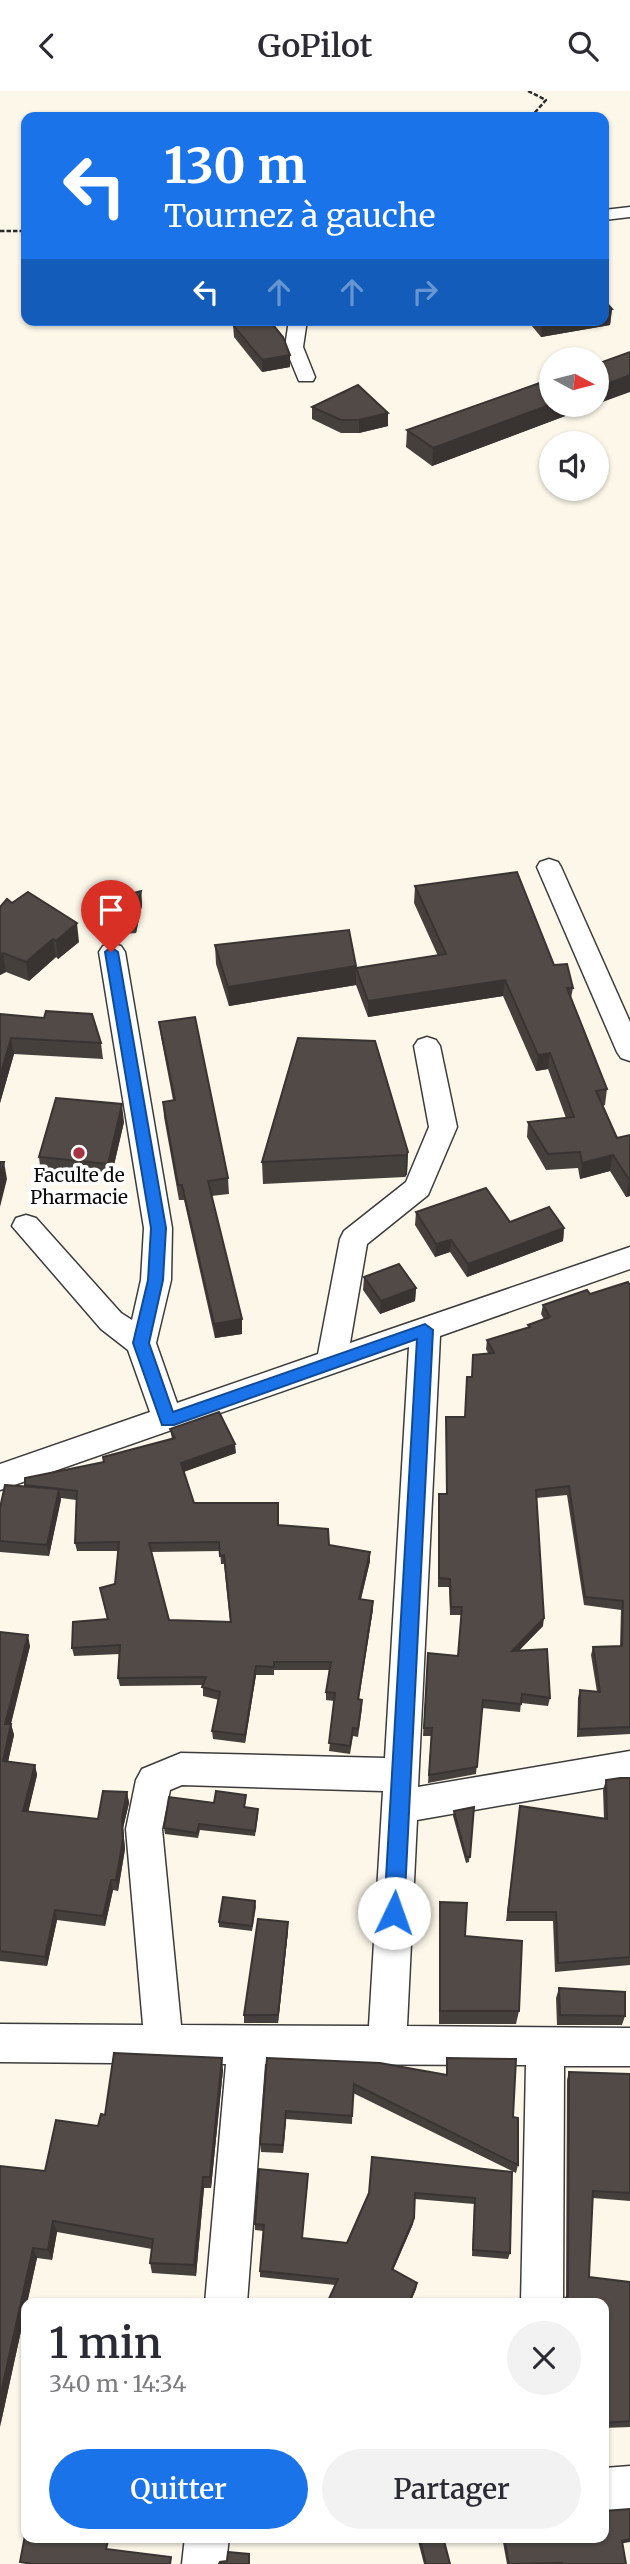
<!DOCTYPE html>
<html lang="fr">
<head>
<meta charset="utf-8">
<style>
	body { margin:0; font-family:Merriweather,serif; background:#f2f2f3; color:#2b2b33; height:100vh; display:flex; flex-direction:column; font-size:26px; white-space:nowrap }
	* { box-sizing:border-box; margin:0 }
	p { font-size:23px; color:#7c7c81 }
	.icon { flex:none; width:38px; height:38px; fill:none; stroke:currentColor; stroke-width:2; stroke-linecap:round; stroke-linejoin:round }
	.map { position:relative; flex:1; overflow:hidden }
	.side { position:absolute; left:21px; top:2207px; width:588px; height:245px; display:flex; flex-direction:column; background:#fff; border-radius:14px; box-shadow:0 2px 5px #0004 }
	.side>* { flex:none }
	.hud { position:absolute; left:21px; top:21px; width:588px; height:214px; border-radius:14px; box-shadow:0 2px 5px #0004; background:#1a73e8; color:#fff; overflow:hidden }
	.needle { width:46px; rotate:97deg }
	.fabs { position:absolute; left:539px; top:256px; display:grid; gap:14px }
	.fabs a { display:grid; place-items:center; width:70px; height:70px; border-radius:50%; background:#fff; box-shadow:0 2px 5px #0004; font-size:35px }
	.pin { position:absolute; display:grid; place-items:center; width:60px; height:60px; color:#fff; margin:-72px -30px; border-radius:50% 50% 50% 0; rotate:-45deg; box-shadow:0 0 7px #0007 }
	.pin .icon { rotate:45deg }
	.me { position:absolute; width:77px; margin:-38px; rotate:3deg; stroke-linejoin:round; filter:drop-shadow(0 0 5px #0008) }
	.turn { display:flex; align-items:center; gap:24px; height:147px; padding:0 28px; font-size:32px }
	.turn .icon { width:91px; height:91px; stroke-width:2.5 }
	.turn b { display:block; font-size:49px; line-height:60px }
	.lanes { display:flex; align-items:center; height:66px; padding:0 28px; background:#0003; justify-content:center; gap:35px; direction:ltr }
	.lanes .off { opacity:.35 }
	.round { display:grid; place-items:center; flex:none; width:74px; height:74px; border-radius:37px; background:#f2f2f3 }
	.overview { display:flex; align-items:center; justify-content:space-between; height:119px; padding:0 28px }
	h1 { font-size:42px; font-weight:600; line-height:52px }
	.button { display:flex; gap:14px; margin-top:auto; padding:14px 28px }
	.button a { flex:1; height:80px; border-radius:42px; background:#1a73e8; color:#fff; font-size:28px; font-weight:600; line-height:80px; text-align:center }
	.button a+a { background:#f2f2f3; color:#2b2b33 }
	header { display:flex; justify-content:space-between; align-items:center; height:91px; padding:0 28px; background:#fff; font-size:32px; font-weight:600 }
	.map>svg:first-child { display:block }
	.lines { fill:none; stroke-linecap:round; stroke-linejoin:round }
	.minor-casing { stroke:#3c3c3c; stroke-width:3 }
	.path { stroke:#2b2b2b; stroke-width:2.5; stroke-dasharray:4.5 2; stroke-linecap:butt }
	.minor { fill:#fff; fill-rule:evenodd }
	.wall { fill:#46403d; fill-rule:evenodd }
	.shaded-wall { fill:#393432 }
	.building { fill:#514a47; stroke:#393432; stroke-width:2; fill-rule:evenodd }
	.route { fill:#1a73e8; stroke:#114b97; stroke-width:2 }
	.poi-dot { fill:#a83341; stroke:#fff; stroke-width:2.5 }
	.labels { text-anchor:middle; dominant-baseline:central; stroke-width:7; stroke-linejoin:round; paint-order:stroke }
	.poi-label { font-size:19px; fill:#090909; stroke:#fff }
</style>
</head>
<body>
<header><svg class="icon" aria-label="back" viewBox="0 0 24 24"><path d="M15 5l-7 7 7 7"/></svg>GoPilot<svg class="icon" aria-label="search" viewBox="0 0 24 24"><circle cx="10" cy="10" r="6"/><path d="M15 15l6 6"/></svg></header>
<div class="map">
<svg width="630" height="2473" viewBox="0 0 630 2473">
	<rect width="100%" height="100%" fill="#fcf7e9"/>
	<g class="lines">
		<defs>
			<g id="minor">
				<polygon points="630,116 630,126 604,129 604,119"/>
				<polygon points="289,229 307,229 303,256 315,286 313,290 299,290 285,256"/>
				<polygon points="549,768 558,771 561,776 630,931 630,970 621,967 617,961 537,776 540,771"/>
				<path d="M112,853L121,855L125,861L172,1137L171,1189L156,1252L177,1312L318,1263L340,1148L344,1140L406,1091L429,1036L414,955L418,949L427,946L436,949L440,955L457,1036L428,1104L367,1153L350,1252L630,1156V1178L440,1245L418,1696L630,1660V1692L417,1729L407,1935L630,1937V1975H564L563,2212H521L526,1974L265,1973L247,2212H205L226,1973L0,1971V1933L143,1934L126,1738L136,1689L142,1678L181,1662L385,1667L409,1256L0,1399V1373L150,1321L128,1259L101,1238L12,1135L16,1127L26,1124L36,1127L121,1222L132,1229L141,1189L144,1137L99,861L103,855ZM182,1694L383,1700L369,1935L181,1934L162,1738L170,1699Z"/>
				<polygon points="630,2375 630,2419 604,2421 604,2377"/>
				<polygon points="185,2446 229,2446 226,2473 182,2473"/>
			</g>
		</defs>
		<use href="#minor" class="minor-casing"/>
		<g class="path">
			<polyline points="528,0 546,9 531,26"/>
			<polyline points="0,140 26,140"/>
		</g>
		<use href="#minor" class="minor"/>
	</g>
	<g class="wall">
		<polygon points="612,218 610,234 541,246 527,229 604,229"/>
		<polygon points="233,234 290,264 290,276 262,281 234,246"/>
		<polygon points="551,313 597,313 432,375 406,356 407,339"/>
		<polygon points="312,316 388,322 388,335 359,342 341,342 312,328"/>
		<polygon points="415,795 554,874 573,897 571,907 607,998 605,1014 603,1015 617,1047 630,1044 630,1105 626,1106 610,1080 580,1088 578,1077 546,1079 527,1046 528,1031 566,1027 548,978 536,980 503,905 368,926 356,894 229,915 216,873 215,854 356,877 438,865 414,812"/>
		<polygon points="141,800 142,814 136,842 104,845 100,801 125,804"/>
		<polygon points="0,816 79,851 58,868 56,866 29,890 6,881 0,884"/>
		<polygon points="0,923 101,952 103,968 14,963 0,1012"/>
		<polygon points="159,931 228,1087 229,1103 211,1105 242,1243 215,1247 184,1109 179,1109 164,1026 163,1011 173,1009 161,946"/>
		<polygon points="124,1031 110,1091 41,1084 39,1066"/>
		<polygon points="408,1061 407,1083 405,1086 263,1093 262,1071"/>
		<polygon points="416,1121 564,1137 563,1150 467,1186 450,1161 435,1166 415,1134"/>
		<polygon points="364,1186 416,1197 415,1210 380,1223 363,1199"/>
		<polygon points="630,1194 630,1643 577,1646 578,1607 580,1599 597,1601 591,1564 593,1556 620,1555 621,1519 584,1514 567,1404 536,1407 543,1535 519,1559 550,1607 548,1615 521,1612 520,1621 482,1617 476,1683 428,1692 431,1645 423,1645 428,1562 458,1565 461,1524 450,1524 449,1496 438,1496 438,1412 439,1403 446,1403 446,1326 465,1326 472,1286 488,1262 486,1258 487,1249 528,1237 528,1234 544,1228 541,1223 543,1214"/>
		<path d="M170,1338L236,1362L184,1381L194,1412L278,1434L329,1454L370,1461V1470L361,1508L373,1518L359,1608L362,1617L358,1646L353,1645L350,1663L329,1660L334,1610L326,1609V1601L329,1579H274V1584H256L245,1652L213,1648L212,1640L219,1609L203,1605V1594L120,1595L118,1587L120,1563L74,1565L72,1557L107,1528L100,1497L115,1493L118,1460H77L75,1452L76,1409L61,1407L49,1465L0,1461V1417L26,1396L25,1387L103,1372V1366L172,1348ZM220,1460L221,1473H224L230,1531L169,1529L151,1461Z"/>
		<polygon points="0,1541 30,1555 11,1633 14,1644 8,1670 35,1674 37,1684 28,1721 98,1728 127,1701 129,1712 123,1737 125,1758 118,1800 113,1799 105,1835 57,1829 47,1875 0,1870"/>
		<polygon points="630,1687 630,1874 555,1881 553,1830 506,1830 520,1715 604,1728 603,1699 606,1689"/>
		<polygon points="246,1704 245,1716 258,1724 255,1745 200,1739 198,1747 165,1743 164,1737 214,1712"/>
		<polygon points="474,1716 469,1771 466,1772 453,1725 454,1720"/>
		<polygon points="255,1810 256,1816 252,1840 219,1836 219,1831"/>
		<polygon points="440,1811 519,1920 516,1933 439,1933 439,1825"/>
		<polygon points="288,1831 288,1840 278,1932 244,1932 244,1924"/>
		<polygon points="559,1897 625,1925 622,1934 557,1934 556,1907"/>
		<polygon points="267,1967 446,1984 447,1967 513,2026 518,2074 516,2082 353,2002 352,2033 286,2028 283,2062 261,2061 260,2053"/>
		<polygon points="223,1979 211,2097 204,2097 196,2185 152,2182 150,2172 152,2158 57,2141 52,2169 37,2167 0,2336 45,2080 98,2035 105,2024"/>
		<polygon points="569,1981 630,1983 630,2110 593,2107 589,2186 630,2191 630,2336 604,2337 604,2212 562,2212 564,2208 566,2207 567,1989"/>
		<polygon points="512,2081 510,2162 508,2168 472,2165 474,2113 415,2108 413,2133 393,2179 417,2192 416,2198 410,2212 327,2212 335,2194 260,2186 260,2180 263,2140 255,2139 255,2133 308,2090 302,2147 347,2152 369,2102"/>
		<polygon points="417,2446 443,2446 450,2473 424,2473"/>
		<polygon points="502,2446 604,2446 622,2453 626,2473 507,2473"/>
	</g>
	<g class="shaded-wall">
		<polygon points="612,218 610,234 541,246 542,229 604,229 604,219"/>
		<polygon points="290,264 290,276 262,281 262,269"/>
		<polygon points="630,284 630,301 597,313 597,297"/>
		<polygon points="552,313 597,313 432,375 433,357"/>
		<polygon points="388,322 388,335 359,342 359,329"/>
		<polygon points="141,800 142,814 136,842 135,829"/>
		<polygon points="77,832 79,851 58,868 56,850"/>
		<polygon points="53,848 56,866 29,890 26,871"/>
		<polygon points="3,862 6,881 0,884 0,864"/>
		<polygon points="356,875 356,894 229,915 228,896"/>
		<polygon points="505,889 503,905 368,926 368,910"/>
		<polygon points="11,947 14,963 0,1012 0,986"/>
		<polygon points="550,962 548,978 536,980 538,964"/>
		<polygon points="122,1013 124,1031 110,1091 108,1073"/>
		<polygon points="408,1061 407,1083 405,1086 406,1064"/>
		<polygon points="613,1064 610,1080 580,1088 582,1072"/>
		<polygon points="4,1071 7,1088 0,1116 0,1088"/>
		<polygon points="629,1090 630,1090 630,1105 626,1106"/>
		<polygon points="564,1137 563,1150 467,1186 468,1173"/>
		<polygon points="451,1149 450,1161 435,1166 436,1153"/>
		<polygon points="416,1197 415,1210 380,1223 381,1210"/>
		<polygon points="242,1228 242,1243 215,1247 214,1233"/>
		<polygon points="235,1353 236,1362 182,1381 181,1372"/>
		<polygon points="59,1398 61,1409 49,1465 47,1454"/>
		<polygon points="370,1461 370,1470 359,1516 359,1508"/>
		<polygon points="373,1510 373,1518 357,1616 358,1608"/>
		<polygon points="544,1527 543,1535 511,1568 512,1560"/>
		<polygon points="28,1544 30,1555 8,1644 5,1633"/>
		<polygon points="256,1575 256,1584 245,1652 245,1644"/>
		<polygon points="11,1633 14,1644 6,1680 3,1670"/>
		<polygon points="35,1674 37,1684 26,1731 23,1720"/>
		<polygon points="127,1701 129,1712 123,1737 125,1758 118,1800 116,1789 122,1727"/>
		<polygon points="111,1789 113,1799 105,1835 103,1825"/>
		<polygon points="55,1819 57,1829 47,1875 45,1866"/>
		<polygon points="288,1831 288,1840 278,1932 278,1924"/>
		<polygon points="222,1967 223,1979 211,2097 210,2086"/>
		<polygon points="286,2020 286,2028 283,2062 283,2054"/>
		<polygon points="203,2086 204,2097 196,2185 194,2174"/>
		<polygon points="414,2127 413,2133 391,2184 392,2178"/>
		<polygon points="53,2130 57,2141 52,2169 48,2159"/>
		<polygon points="33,2157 37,2167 27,2212 26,2212 26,2217 0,2336 0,2306"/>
		<polygon points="417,2192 416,2198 410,2212 409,2212"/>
		<polygon points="630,2448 630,2451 619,2453 622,2450"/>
	</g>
	<g class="building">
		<polygon points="604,209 612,218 604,219"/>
		<polygon points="258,229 269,229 283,246 290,264 262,269 233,234"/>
		<polygon points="630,261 630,284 597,297 597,273"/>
		<polygon points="551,288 552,313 433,357 407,339"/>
		<polygon points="358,294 388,322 359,329 341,329 312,316"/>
		<polygon points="517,781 554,874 567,873 573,897 567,897 607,998 596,1000 617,1047 630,1044 630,1090 613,1064 582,1072 580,1061 548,1063 528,1031 574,1026 550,962 538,964 505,889 368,910 356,877 446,863 415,795"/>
		<polygon points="124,799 125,804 141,800 135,829 103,832 100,801"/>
		<polygon points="28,801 77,832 56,850 53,848 26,871 3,862 0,864 0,816 7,808 12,812"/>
		<polygon points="349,839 356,875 228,896 215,854"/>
		<polygon points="46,920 92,923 101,952 11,947 0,986 0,923 44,927"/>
		<polygon points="195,926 228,1087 208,1090 242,1228 214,1233 182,1094 178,1094 163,1011 175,1009 159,931"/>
		<polygon points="298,947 375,950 408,1061 406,1064 262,1071"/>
		<polygon points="56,1007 122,1013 108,1073 39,1066"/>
		<polygon points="0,1071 4,1071 0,1088"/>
		<polygon points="486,1097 510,1131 549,1116 564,1137 468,1173 451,1149 436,1153 416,1121"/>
		<polygon points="399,1173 416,1197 381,1210 364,1186"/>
		<polygon points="628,1191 630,1194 630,1636 579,1638 580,1599 600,1601 593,1556 622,1555 623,1510 585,1506 569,1395 536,1399 544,1527 512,1560 547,1558 550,1607 522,1603 521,1613 483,1609 477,1676 429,1684 432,1637 424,1637 428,1562 458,1565 462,1516 451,1516 450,1488 439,1487 439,1403 447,1403 446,1326 465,1326 467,1286 472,1286 473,1264 494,1262 487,1249 530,1236 528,1234 550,1226 543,1214 587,1199 590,1203"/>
		<path d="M219,1321L235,1353L181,1372L194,1412H278V1434L328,1438L329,1454L370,1461L359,1508L373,1510L358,1608L362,1609L358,1638L353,1637L350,1655L329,1652L335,1602L326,1601L331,1571H274V1576L256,1575L245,1644L212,1640L220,1601L202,1596L206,1586L118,1587L120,1554L72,1557L73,1531L108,1528L100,1497L115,1493L119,1451L75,1452L77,1400L25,1394V1387L104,1371L103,1366L175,1347L170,1338ZM219,1451L220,1465L224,1464L231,1531L169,1529L149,1452Z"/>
		<polygon points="5,1394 59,1398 47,1454 0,1450 0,1417"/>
		<polygon points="0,1541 28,1544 5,1633 11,1633 3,1670 35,1674 23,1720 98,1728 103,1700 127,1701 122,1727 123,1748 116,1789 111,1789 103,1825 55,1819 45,1866 0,1860"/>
		<polygon points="620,1687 630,1687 630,1866 558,1872 556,1821 508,1821 520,1715 607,1728 606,1689"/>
		<polygon points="216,1700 246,1704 244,1716 258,1718 255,1740 199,1733 197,1742 164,1737 169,1706 214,1712"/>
		<polygon points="474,1716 470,1766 466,1766 454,1720"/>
		<polygon points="223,1806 255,1810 252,1835 219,1831"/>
		<polygon points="440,1811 467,1812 465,1845 522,1850 519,1920 440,1920"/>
		<polygon points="258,1828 288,1831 278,1924 244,1924"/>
		<polygon points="559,1897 625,1901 625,1925 560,1924"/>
		<polygon points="114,1962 222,1967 210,2086 203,2086 194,2174 150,2172 153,2148 53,2130 48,2159 33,2157 0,2306 0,2075 45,2080 56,2029 98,2035 101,2023 105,2024"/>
		<polygon points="267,1967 380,1972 447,1984 447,1967 516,1968 513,2026 518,2027 518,2074 354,1993 352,2025 286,2020 283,2054 260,2053"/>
		<polygon points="569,1981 630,1983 630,2102 593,2100 589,2186 630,2191 630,2330 604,2332 604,2212 563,2212 564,2208 568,2205"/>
		<polygon points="372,2066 512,2081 510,2162 473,2159 475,2107 415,2102 414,2127 392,2178 417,2192 409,2212 327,2212 338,2188 260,2180 264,2134 255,2133 259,2078 308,2083 302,2147 347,2152 369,2102"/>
		<polygon points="630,2418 630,2448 622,2450 626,2473 562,2473 562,2472 509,2473 504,2446 604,2446 604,2420"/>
		<polygon points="26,2439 26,2446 87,2446 108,2450 106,2458 171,2466 170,2473 33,2473 20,2471"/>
		<polygon points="419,2446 443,2446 450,2473 426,2473"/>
		<polygon points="228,2461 249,2463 249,2473 219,2473 220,2471 227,2470"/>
	</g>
	<polygon class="route" points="111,856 118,861 166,1137 163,1189 149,1252 173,1321 425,1233 433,1239 404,1822 401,1828 394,1831 387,1828 384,1822 417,1248 174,1334 162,1334 133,1252 148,1189 151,1137 105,861"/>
	<circle class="poi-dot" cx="79" cy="1062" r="7"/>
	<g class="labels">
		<g class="poi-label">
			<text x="79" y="1084">Faculte de<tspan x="79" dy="22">Pharmacie</tspan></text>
		</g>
	</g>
</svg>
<div class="fabs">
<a><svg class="needle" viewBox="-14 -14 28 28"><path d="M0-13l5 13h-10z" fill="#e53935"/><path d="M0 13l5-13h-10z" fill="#7c7c81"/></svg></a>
<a><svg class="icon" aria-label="sound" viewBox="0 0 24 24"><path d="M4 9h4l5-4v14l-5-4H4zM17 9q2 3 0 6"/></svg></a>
</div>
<div class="pin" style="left:111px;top:861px;background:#d93025"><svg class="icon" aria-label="arrive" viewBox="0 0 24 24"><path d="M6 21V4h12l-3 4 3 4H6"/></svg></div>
<svg class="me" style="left:394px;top:1822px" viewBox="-20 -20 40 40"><circle r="19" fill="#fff"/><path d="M0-13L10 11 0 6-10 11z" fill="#1a73e8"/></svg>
<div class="hud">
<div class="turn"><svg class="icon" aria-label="left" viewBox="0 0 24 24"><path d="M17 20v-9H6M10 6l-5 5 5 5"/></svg><div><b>130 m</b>Tournez à gauche</div></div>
<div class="lanes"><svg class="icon" aria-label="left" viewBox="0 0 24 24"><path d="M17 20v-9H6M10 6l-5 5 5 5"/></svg><svg class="icon off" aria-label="ahead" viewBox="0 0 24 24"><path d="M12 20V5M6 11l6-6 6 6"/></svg><svg class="icon off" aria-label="ahead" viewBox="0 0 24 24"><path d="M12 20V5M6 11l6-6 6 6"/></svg><svg class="icon off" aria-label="right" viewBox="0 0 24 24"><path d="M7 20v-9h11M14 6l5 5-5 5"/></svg></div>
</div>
<section class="side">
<div class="overview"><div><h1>1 min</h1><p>340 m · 14:34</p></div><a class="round"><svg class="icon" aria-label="close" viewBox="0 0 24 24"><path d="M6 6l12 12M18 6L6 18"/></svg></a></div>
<div class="button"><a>Quitter</a><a>Partager</a></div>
</section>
</div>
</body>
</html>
